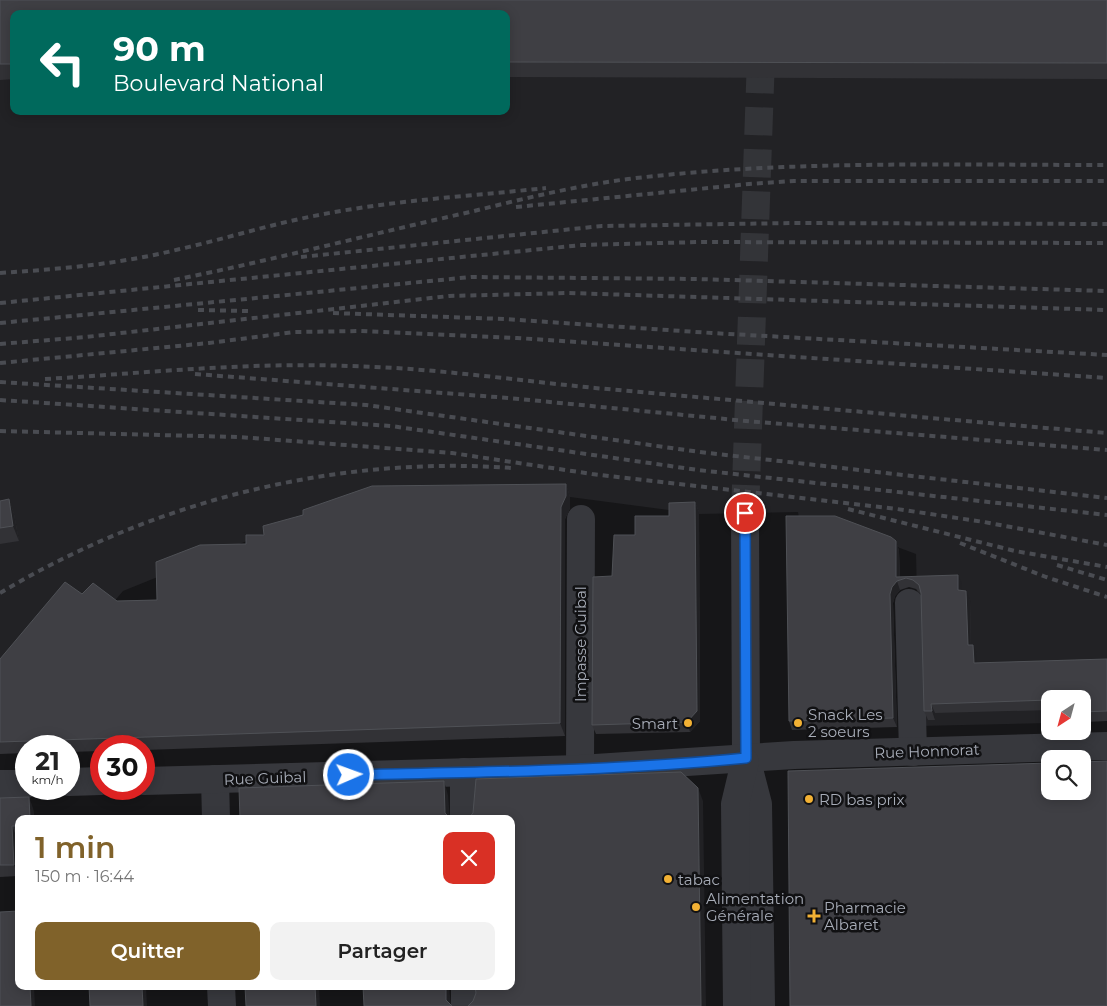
<!DOCTYPE html>
<html lang="fr">
<head>
<meta charset="utf-8">
<style>
	body { margin:0; font-family:Montserrat,sans-serif; background:#f2f2f2; color:#222; height:100vh; display:flex; flex-direction:column; font-size:19px; white-space:nowrap }
	* { box-sizing:border-box; margin:0 }
	p { font-size:16px; color:#767676 }
	.icon { flex:none; width:28px; height:28px; fill:none; stroke:currentColor; stroke-width:2; stroke-linecap:round; stroke-linejoin:round }
	.map { position:relative; flex:1; overflow:hidden }
	.details { position:absolute; left:15px; top:815px; width:500px; height:175px; display:flex; flex-direction:column; background:#fff; border-radius:10px; box-shadow:0 2px 12px #0003 }
	.details>* { flex:none }
	.top-card { position:absolute; left:10px; top:10px; width:500px; height:105px; border-radius:10px; box-shadow:0 2px 12px #0003; background:#00695c; color:#fff; overflow:hidden }
	.needle { width:32px; rotate:216deg }
	.controls { position:absolute; left:1041px; top:690px; display:grid; gap:10px }
	.controls a { display:grid; place-items:center; width:50px; height:50px; border-radius:10px; background:#fff; box-shadow:0 2px 12px #0003; font-size:25px }
	.speed { position:absolute; left:15px; top:735px; display:flex; gap:10px; font-size:25px; font-weight:700; text-align:center }
	.speed>* { display:grid; place-content:center; width:65px; height:65px; border-radius:50%; background:#fff; box-shadow:0 2px 12px #0003; line-height:1 }
	.speed small { font-size:12px; font-weight:400 }
	.speed .limit { border:8px solid #d22; background:#fff; color:#111 }
	.pin { position:absolute; display:grid; place-items:center; width:42px; height:42px; color:#fff; margin:-21px; border:2px solid #fff; border-radius:50%; box-shadow:0 1px 5px #0007 }
	.me { position:absolute; width:55px; margin:-28px; rotate:88deg; stroke-linejoin:round; filter:drop-shadow(0 0 4px #0008) }
	.turn { display:flex; align-items:center; gap:18px; height:105px; padding:0 20px; font-size:22px }
	.turn .icon { width:65px; height:65px; stroke-width:2.5 }
	.turn b { display:block; font-size:35px; line-height:42px }
	.round { display:grid; place-items:center; flex:none; width:52px; height:52px; border-radius:10px; background:#f2f2f2 }
	.head { display:flex; align-items:center; justify-content:space-between; height:85px; padding:0 20px }
	h1 { font-size:30px; font-weight:600; line-height:38px; color:#80622a }
	.cta { display:flex; gap:10px; margin-top:auto; padding:10px 20px }
	.cta a { flex:1; height:58px; border-radius:10px; background:#80622a; color:#fff; font-size:20px; font-weight:600; line-height:58px; text-align:center }
	.cta a+a { background:#f2f2f2; color:#222 }
	.map>svg:first-child { display:block }
	.built { fill:#222225; fill-rule:evenodd }
	.lines { fill:none; stroke-linecap:round; stroke-linejoin:round }
	.minor-tunnel { stroke:#333438; stroke-width:28; stroke-dasharray:28 14; stroke-linecap:butt }
	.minor { stroke:#37383d; stroke-width:28 }
	.rail { stroke:#4a4c52; stroke-width:4; stroke-dasharray:6 5; stroke-linecap:butt }
	.wall { fill:#323236 }
	.shaded-wall { fill:#212124 }
	.building { fill:#3f3f44; stroke:#4f5156 }
	.route-casing { stroke:#114b97; stroke-width:12 }
	.route { stroke:#1a73e8; stroke-width:9 }
	.poi-dot { fill:#f2b134; stroke:#111113; stroke-width:2 }
	.labels { text-anchor:middle; dominant-baseline:central; stroke-width:5; stroke-linejoin:round; paint-order:stroke }
	.street-label { font-size:15px; fill:#a8adb8; stroke:#111113 }
	.poi-label { font-size:15px; fill:#a8adb8; stroke:#111113; text-anchor:start }
</style>
</head>
<body>
<div class="map">
<svg width="1107" height="1006" viewBox="0 0 1107 1006">
	<rect width="100%" height="100%" fill="#161618"/>
	<path class="built" d="M0,0H1107V721L1083,722L1082,699H1050V723L920,726L916,554L838,525L800,526L798,512L699,514L570,497L507,496L323,510L123,591L0,736ZM14,14H506V111H14Z"/>
	<g class="lines">
		<polyline class="minor-tunnel" points="745,513 763,0"/>
		<g class="minor">
			<polyline points="745,513 746,758 758,804 761,1006"/>
			<polyline points="909,603 913,752"/>
			<polyline points="580,769 581,519"/>
			<polyline points="215,779 216,819"/>
			<polyline points="144,781 580,769 794,755 1107,746"/>
			<polyline points="69,782 101,781"/>
			<polyline points="0,784 26,784"/>
			<polyline points="464,819 464,772"/>
			<polyline points="221,986 222,1006"/>
			<polyline points="465,986 465,1006"/>
			<polyline points="737,1006 735,804 745,762"/>
		</g>
		<g class="rail">
			<polyline points="516,207 749,184 794,181 1107,181"/>
			<polyline points="301,257 602,226 792,223 1107,224"/>
			<path d="M0,273C61,269 121,264 180,249C228,238 275,223 324,214C397,200 472,196 546,188"/>
			<path d="M174,280C273,260 371,234 470,212C522,199 575,186 628,179C787,160 947,165 1107,165"/>
			<polyline points="0,303 582,245 700,242 1107,243"/>
			<polyline points="198,310 248,311"/>
			<polyline points="333,313 504,319 712,333 1107,355"/>
			<polyline points="0,323 471,277 697,279 1107,291"/>
			<polyline points="0,344 86,337 449,296 569,293 1107,310"/>
			<polyline points="0,363 209,343 295,332 361,331 517,338 1107,378"/>
			<polyline points="195,374 509,398 746,421 1107,450"/>
			<path d="M45,379C147,373 248,362 350,366C432,368 514,380 595,388C766,403 936,419 1107,433"/>
			<polyline points="0,382 366,405 700,452 1107,498"/>
			<polyline points="0,400 391,426 698,470 1107,515"/>
			<polyline points="0,431 239,437 452,453 592,474 897,509 984,522 1107,545"/>
			<polyline points="848,509 1015,551 1107,567"/>
			<polyline points="960,543 1046,577 1107,597"/>
			<polyline points="1057,565 1107,580"/>
			<path d="M0,593C152,502 334,455 512,468"/>
		</g>
	</g>
	<g class="wall">
		<polygon points="0,0 1107,0 1107,79 506,77 506,14 14,14 14,79 0,80"/>
		<polygon points="566,484 570,497 570,508 565,519 565,736 144,750 144,746 101,746 101,751 69,752 69,746 26,746 26,753 0,754 0,659 82,594 117,601 157,600 246,544 303,515"/>
		<polygon points="9,499 14,514 19,541 0,544 0,501"/>
		<polygon points="695,502 699,512 700,721 690,732 596,734 592,725 635,535"/>
		<polygon points="896,541 899,551 900,577 962,584 962,591 970,600 971,645 977,654 977,663 1107,659 1107,721 1082,722 1082,699 1050,699 1050,710 935,713 935,720 928,720 924,711 921,594 916,589 909,587 900,590 895,596 893,603 897,727 792,730 789,721"/>
		<polygon points="0,798 33,808 34,819 19,819 19,838 17,838 18,876 0,877"/>
	</g>
	<g class="shaded-wall">
		<polygon points="566,484 570,497 570,508 565,519 565,736 560,723 561,507"/>
		<polygon points="9,499 14,514 19,541 13,526"/>
		<polygon points="695,502 699,512 700,721 690,732 687,722"/>
		<polygon points="896,541 899,551 900,580 896,577"/>
		<polygon points="958,575 962,584 962,600 958,590"/>
		<polygon points="897,581 900,590 895,596 893,603 897,727 893,718 890,594 892,587"/>
		<polygon points="966,591 970,600 971,654 968,645"/>
		<polygon points="973,645 977,654 977,673 974,663"/>
		<polygon points="931,704 935,713 935,720 932,711"/>
		<polygon points="444,781 448,795 450,819 445,813"/>
		<polygon points="698,788 703,801 706,1006 701,1006"/>
		<polygon points="29,797 33,808 34,819 30,819"/>
		<polygon points="12,826 17,838 18,876 14,865"/>
		<polygon points="30,986 34,986 35,1006 31,1006"/>
		<polygon points="142,986 146,986 147,1006 143,1006"/>
		<polygon points="315,986 319,986 320,1006 316,1006"/>
		<polygon points="446,986 449,986 451,1006 446,1000"/>
	</g>
	<g class="building">
		<polygon points="0,0 1107,0 1107,63 506,62 506,14 14,14 14,64 0,64"/>
		<polygon points="566,484 566,496 561,507 560,723 0,742 0,659 65,582 82,594 93,583 117,601 157,600 156,562 200,545 246,544 246,535 264,535 263,526 303,515 303,510 372,486"/>
		<polygon points="9,499 13,526 0,528 0,501"/>
		<polygon points="695,502 697,711 687,722 592,725 593,577 612,576 614,535 635,535 635,516 669,516 669,503"/>
		<polygon points="786,516 835,516 891,537 896,541 896,577 958,575 958,590 966,591 968,645 973,645 974,663 1107,659 1107,711 1082,712 1082,699 1050,699 1050,700 931,704 932,711 924,711 921,593 919,585 913,580 906,578 897,581 892,587 890,594 893,718 789,721"/>
		<polygon points="1107,761 1107,1006 790,1006 788,771 1050,763 1050,791 1082,791 1082,762"/>
		<polygon points="681,772 698,788 701,1006 468,1006 473,1001 476,993 475,986 511,986 511,819 468,819 473,813 476,779"/>
		<polygon points="444,781 445,813 451,819 240,819 239,788"/>
		<polygon points="29,797 30,819 19,819 19,826 12,826 14,865 0,865 0,798"/>
		<polygon points="19,911 19,986 30,986 31,1006 0,1006 0,912"/>
		<polygon points="89,986 142,986 143,1006 90,1006"/>
		<polygon points="245,986 315,986 316,1006 246,1006"/>
		<polygon points="363,986 446,986 446,1000 452,1006 364,1006"/>
	</g>
	<g class="lines">
		<defs>
			<path id="route" d="M349,775C481,772 614,771 746,758L745,513"/>
		</defs>
		<use href="#route" class="route-casing"/>
		<use href="#route" class="route"/>
	</g>
	<g class="poi-dot">
		<circle cx="688" cy="723" r="5"/>
		<circle cx="798" cy="723" r="5"/>
		<circle cx="809" cy="799" r="5"/>
		<circle cx="668" cy="879" r="5"/>
		<circle cx="696" cy="907" r="5"/>
		<path d="M811.5 908.5h5v5h5v5h-5v5h-5v-5h-5v-5h5z"/>
	</g>
	<g class="labels">
		<g class="street-label">
			<text transform="translate(580 644) rotate(-90)">Impasse Guibal</text>
			<text transform="translate(927 751) rotate(-2)">Rue Honnorat</text>
			<text transform="translate(265 778) rotate(-2)">Rue Guibal</text>
		</g>
		<g class="poi-label">
			<text x="808" y="714">Snack Les<tspan x="808" dy="17">2 soeurs</tspan></text>
			<text x="678" y="723" text-anchor="end">Smart</text>
			<text x="819" y="799">RD bas prix</text>
			<text x="678" y="879">tabac</text>
			<text x="706" y="898">Alimentation<tspan x="706" dy="17">Générale</tspan></text>
			<text x="824" y="907">Pharmacie<tspan x="824" dy="17">Albaret</tspan></text>
		</g>
	</g>
</svg>
<div class="controls">
<a><svg class="needle" viewBox="-14 -14 28 28"><path d="M0-13l5 13h-10z" fill="#e53935"/><path d="M0 13l5-13h-10z" fill="#767676"/></svg></a>
<a><svg class="icon" aria-label="search" viewBox="0 0 24 24"><circle cx="10" cy="10" r="6"/><path d="M15 15l6 6"/></svg></a>
</div>
<div class="speed"><div>21<small>km/h</small></div><div class="limit">30</div></div>
<div class="pin" style="left:745px;top:513px;background:#d93025"><svg class="icon" aria-label="arrive" viewBox="0 0 24 24"><path d="M6 21V4h12l-3 4 3 4H6"/></svg></div>
<svg class="me" style="left:349px;top:775px" viewBox="-20 -20 40 40"><circle r="17" fill="#1a73e8" stroke="#fff" stroke-width="3"/><path d="M0-11L8 9 0 5-8 9z" fill="#fff"/></svg>
<div class="top-card">
<div class="turn"><svg class="icon" aria-label="left" viewBox="0 0 24 24"><path d="M17 20v-9H6M10 6l-5 5 5 5"/></svg><div><b>90 m</b>Boulevard National</div></div>
</div>
<section class="details">
<div class="head"><div><h1>1 min</h1><p>150 m · 16:44</p></div><a class="round" style="background:#d93025;color:#fff"><svg class="icon" aria-label="close" viewBox="0 0 24 24"><path d="M6 6l12 12M18 6L6 18"/></svg></a></div>
<div class="cta"><a>Quitter</a><a>Partager</a></div>
</section>
</div>
</body>
</html>
